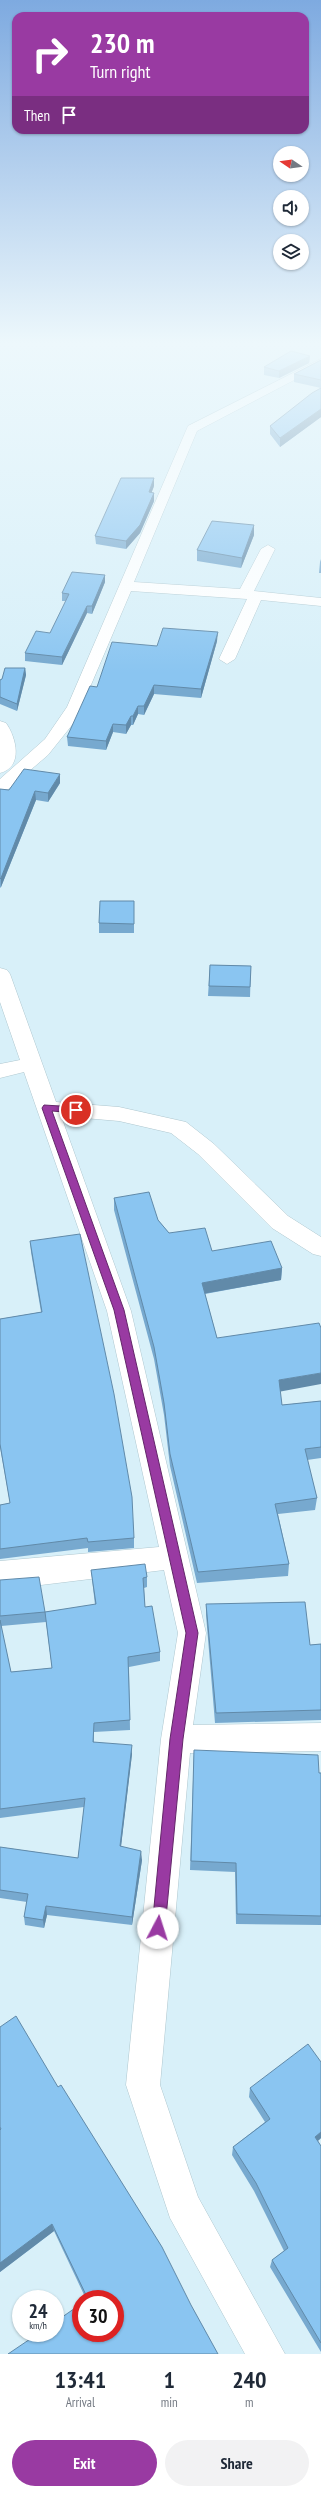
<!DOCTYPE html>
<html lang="en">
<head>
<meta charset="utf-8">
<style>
	body { margin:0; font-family:"PT Sans Narrow",sans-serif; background:#f2f2f3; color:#1f2937; height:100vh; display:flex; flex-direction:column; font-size:15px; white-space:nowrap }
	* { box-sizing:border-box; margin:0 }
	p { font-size:13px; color:#747a83 }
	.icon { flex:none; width:22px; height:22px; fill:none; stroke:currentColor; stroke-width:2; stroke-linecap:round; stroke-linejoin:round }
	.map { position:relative; height:2354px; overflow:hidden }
	.sheet { display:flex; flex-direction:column; background:#fff; flex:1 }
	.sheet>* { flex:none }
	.guide { position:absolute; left:12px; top:12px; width:297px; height:122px; border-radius:12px; box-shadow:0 1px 3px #0004; background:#993aa2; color:#fff; overflow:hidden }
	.needle { width:26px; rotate:283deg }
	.tools { position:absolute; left:273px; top:146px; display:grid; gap:8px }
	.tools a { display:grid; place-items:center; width:36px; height:36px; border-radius:50%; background:#fff; box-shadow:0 1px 3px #0004; font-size:20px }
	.speed { position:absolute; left:12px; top:2290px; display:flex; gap:8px; font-size:20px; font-weight:700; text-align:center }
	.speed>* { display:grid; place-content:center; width:52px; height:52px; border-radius:50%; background:#fff; box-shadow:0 1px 3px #0004; line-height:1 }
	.speed small { font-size:10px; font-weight:400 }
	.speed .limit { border:6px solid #d22; background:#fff; color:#111 }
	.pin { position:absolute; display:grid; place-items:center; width:34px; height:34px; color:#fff; margin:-17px; border:2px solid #fff; border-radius:50%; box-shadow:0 1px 4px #0007 }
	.me { position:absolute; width:44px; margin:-22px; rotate:5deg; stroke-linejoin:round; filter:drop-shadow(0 0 3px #0008) }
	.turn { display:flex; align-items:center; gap:14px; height:84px; padding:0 12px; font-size:18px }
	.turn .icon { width:52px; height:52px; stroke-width:2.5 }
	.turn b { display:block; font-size:28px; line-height:34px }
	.then { display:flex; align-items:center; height:38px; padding:0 12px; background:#0003; gap:8px; font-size:15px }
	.eta { display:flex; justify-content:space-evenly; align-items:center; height:68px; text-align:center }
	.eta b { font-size:24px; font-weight:800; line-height:28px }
	.action { display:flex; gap:8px; margin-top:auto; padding:8px 12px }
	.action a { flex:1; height:46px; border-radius:24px; background:#993aa2; color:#fff; font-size:16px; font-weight:800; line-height:46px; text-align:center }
	.action a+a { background:#f2f2f3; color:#1f2937 }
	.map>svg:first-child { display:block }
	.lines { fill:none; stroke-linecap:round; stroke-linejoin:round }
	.minor-casing { stroke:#afc7cf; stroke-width:1 }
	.minor { fill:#fff; fill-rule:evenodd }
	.wall { fill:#77a9cf; fill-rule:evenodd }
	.shaded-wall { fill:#618aa9 }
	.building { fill:#8ac5f1; stroke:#618aa9 }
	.route { fill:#993aa2; stroke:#632669 }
</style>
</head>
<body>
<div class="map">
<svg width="321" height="2354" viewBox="0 0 321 2354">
	<rect width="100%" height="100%" fill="#d8f0f9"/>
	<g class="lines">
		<defs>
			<g id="minor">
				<polygon points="321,359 321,366 197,431 134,582 240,589 261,549 268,545 275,549 254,591 321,598 321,606 261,600 235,659 227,664 219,659 247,599 131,591 76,720 48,755 6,791 0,792 0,779 45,739 67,707 188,426"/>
				<path d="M0,721L6,723C16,737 24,767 0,773Z"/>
				<polygon points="0,968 7,970 10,974 56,1102 119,1107 186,1122 214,1144 288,1216 321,1237 321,1256 313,1254 272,1228 198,1154 171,1133 119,1121 61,1116 131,1311 206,1633 193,1725 321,1723 321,1751 190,1753 160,2085 198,2197 285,2354 245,2354 170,2218 126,2085 161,1739 178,1633 164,1570 0,1590 0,1561 159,1547 107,1311 24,1072 0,1078 0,1064 20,1060 0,1002"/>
			</g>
		</defs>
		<use href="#minor" class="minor-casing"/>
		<use href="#minor" class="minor"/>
	</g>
	<g class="wall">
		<polygon points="310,356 309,363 279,378 264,375 264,367"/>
		<polygon points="321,360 321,417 280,447 270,434 270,426 321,388 294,382 294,374"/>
		<polygon points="154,486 151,493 154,493 154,501 140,533 126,549 96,544 95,536"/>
		<polygon points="254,535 241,568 197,561 197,550"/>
		<polygon points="321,559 321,573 319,573 320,562"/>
		<polygon points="105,575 105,582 92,614 87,613 62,665 25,661 25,653 50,633 66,601 62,601 62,593"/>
		<polygon points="217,641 201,698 154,694 144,715 138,714 133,725 131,725 126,734 113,732 106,750 68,746 67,737 97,687 157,646"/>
		<polygon points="25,668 26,675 17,711 0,704 0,680"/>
		<polygon points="60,783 48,802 36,800 1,887 0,888 0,789 9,790"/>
		<polygon points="134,901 134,933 99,933 99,923"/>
		<polygon points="210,965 251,966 250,997 208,996"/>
		<polygon points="114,1198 158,1220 169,1233 212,1251 282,1268 281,1280 205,1294 217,1338 280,1392 282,1405 321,1401 321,1458 307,1460 317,1498 315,1510 278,1514 289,1564 288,1576 197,1583 170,1466 164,1415 154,1359 114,1210"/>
		<polygon points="30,1241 134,1538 134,1548 88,1552 88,1548 0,1559 0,1505 10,1503 0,1447 0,1319 41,1312 31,1252"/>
		<path d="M91,1570L147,1577V1587L144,1588L145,1607L160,1652V1661L129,1667L130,1730L94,1732V1742L132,1754L121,1846L142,1860L132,1925L47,1915L44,1928L25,1925L24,1917L27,1902L0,1898V1847L78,1858L84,1807L0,1818V1580L45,1612L95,1605ZM46,1622L52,1668L11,1672L1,1626Z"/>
		<polygon points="206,1604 310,1645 321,1644 321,1720 215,1723 206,1615"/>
		<polygon points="194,1750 321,1773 321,1925 236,1924 235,1872 190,1870"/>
		<polygon points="0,2027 115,2299 86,2299 54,2231 0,2272"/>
		<polygon points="321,2062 321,2138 318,2141 321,2146 321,2352 270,2267 272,2260 284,2251 254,2191 232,2155 233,2147 265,2122 249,2097 250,2088"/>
	</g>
	<g class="shaded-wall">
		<polygon points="310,356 309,363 279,378 279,371"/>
		<polygon points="321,409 321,417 280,447 280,438"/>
		<polygon points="154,478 154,486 149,500 149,492"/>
		<polygon points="154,493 154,501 140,533 126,549 126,541"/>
		<polygon points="254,525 254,535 241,568 242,558"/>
		<polygon points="105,575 105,582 92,614 92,606"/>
		<polygon points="87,606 87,613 62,665 62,657"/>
		<polygon points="218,632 217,641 201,698 201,689"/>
		<polygon points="25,668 26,675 17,711 17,704"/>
		<polygon points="154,685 154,694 144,715 144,706"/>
		<polygon points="138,706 138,714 133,725 133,716"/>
		<polygon points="131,716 131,725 126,734 126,725"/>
		<polygon points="113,724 113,732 106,750 106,741"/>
		<polygon points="60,774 60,783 48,802 48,793"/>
		<polygon points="35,791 36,800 1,887 1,878"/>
		<polygon points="282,1268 281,1280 202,1294 202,1283"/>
		<polygon points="321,1373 321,1384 278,1392 279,1380"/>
		<polygon points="132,1745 132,1754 120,1855 120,1846"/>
		<polygon points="141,1851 142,1860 132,1925 132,1917"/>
		<polygon points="46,1906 47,1915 44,1928 43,1920"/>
		<polygon points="321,2132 321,2138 313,2145 315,2137"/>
		<polygon points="52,2224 54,2231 0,2272 0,2263"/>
	</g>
	<g class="building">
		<polygon points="291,351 310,356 279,371 264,367"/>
		<polygon points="321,360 321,380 294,374"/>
		<polygon points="321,388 321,409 280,438 270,426 312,393"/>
		<polygon points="121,478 154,478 149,492 154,493 140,525 126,541 95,536"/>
		<polygon points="212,521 254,525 242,558 197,550"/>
		<polygon points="72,572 105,575 92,606 87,606 62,657 25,653 36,631 50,633 69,594 62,593"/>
		<polygon points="163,628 218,632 201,689 154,685 144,706 138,706 133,716 131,716 126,725 113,724 106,741 67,737 90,686 97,687 112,642 157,646"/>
		<polygon points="5,668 25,668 17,704 0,697 0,680 2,679"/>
		<polygon points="24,769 60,774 48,793 35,791 1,878 0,879 0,789 9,790"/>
		<polygon points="100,901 134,901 134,924 99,923"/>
		<polygon points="210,965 251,966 250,987 209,986"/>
		<polygon points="149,1192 158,1220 169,1233 205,1228 212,1251 271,1241 282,1268 202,1283 217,1338 319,1323 321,1328 321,1373 279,1380 282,1405 321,1401 321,1447 305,1449 317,1498 275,1504 289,1564 198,1572 170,1454 164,1403 154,1347 114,1198"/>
		<polygon points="80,1234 114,1394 132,1497 134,1538 88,1542 87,1538 0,1549 0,1505 10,1503 0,1444 0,1319 42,1312 30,1241"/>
		<polygon points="145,1564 147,1577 143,1578 145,1607 152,1606 160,1652 128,1657 130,1720 94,1723 93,1742 132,1745 120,1846 141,1851 132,1917 46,1906 43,1920 24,1917 28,1894 0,1890 0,1847 78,1858 85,1798 0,1809 0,1620 11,1672 52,1668 45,1612 96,1604 91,1570"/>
		<polygon points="39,1577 45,1612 0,1616 0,1580"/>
		<polygon points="305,1602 310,1645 321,1644 321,1710 216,1713 206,1604"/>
		<polygon points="194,1750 318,1755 319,1773 321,1773 321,1916 237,1914 236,1863 191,1861"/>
		<polygon points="16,2016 58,2087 61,2085 162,2247 191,2305 218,2354 8,2354 39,2333 55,2333 55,2322 81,2304 81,2333 115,2333 115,2299 88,2299 52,2224 0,2263 0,2130 1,2129 0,2127 0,2027"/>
		<polygon points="308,2044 321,2062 321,2132 315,2137 321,2146 321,2343 272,2260 288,2248 256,2183 233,2147 270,2119 250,2088"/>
	</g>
	<linearGradient id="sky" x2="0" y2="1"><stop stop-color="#7eaae0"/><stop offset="0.51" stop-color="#edf8fc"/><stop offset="1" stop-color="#edf8fc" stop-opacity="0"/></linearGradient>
	<rect width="321" height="673" fill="url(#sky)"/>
	<polygon class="route" points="44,1105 76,1107 80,1110 76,1113 52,1111 124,1310 198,1633 183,1739 165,1928 163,1933 158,1935 154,1933 152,1928 170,1739 186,1633 114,1310 42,1108"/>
</svg>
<div class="tools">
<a><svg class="needle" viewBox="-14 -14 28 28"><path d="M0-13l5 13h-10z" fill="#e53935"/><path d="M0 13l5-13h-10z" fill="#747a83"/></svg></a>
<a><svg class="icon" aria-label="sound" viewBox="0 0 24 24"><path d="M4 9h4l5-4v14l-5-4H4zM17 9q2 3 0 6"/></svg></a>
<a><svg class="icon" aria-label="layers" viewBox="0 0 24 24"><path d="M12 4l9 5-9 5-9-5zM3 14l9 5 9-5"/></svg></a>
</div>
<div class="speed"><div>24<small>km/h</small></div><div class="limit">30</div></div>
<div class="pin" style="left:76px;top:1110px;background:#d93025"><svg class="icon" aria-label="arrive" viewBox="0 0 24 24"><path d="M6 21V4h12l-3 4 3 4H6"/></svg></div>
<svg class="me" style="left:158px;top:1928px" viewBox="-20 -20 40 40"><circle r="19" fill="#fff"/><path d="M0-13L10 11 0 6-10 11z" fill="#993aa2"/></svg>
<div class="guide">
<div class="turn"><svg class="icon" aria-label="right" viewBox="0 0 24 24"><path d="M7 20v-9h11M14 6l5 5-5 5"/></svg><div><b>230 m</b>Turn right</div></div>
<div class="then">Then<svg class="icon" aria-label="arrive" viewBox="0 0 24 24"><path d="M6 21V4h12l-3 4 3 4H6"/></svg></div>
</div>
</div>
<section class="sheet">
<div class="eta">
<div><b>13:41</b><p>Arrival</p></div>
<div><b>1</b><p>min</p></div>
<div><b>240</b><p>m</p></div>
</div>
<div class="action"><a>Exit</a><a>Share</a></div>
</section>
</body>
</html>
